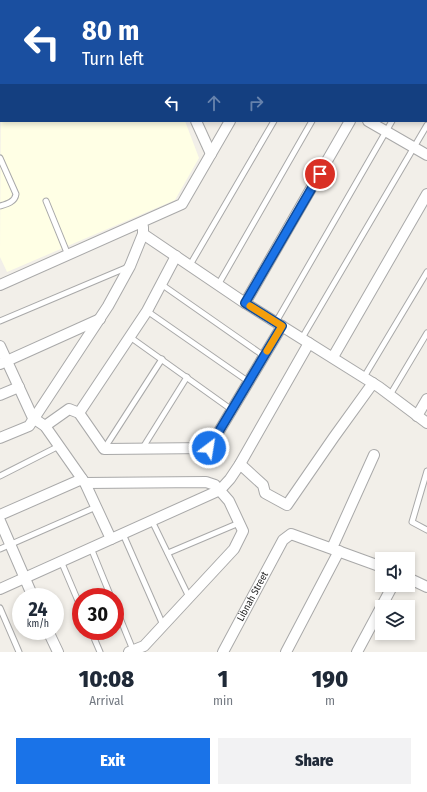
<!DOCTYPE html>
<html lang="en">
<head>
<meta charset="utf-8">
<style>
	body { margin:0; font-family:"Fira Sans Condensed",sans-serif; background:#f2f2f3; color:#1f2937; height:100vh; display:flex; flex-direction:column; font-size:15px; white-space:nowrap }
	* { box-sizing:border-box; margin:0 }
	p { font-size:13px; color:#747a83 }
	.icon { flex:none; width:22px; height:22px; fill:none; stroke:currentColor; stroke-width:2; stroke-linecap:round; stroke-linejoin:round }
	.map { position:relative; height:652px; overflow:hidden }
	.details { display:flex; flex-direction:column; background:#fff; flex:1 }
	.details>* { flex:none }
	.top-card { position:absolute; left:0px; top:0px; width:427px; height:122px; box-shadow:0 2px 6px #0003; background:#1a4fa0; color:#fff; overflow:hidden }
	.buttons { position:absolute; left:375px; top:552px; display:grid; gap:8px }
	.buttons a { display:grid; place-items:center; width:40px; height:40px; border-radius:0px; background:#fff; box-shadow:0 2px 6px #0003; font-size:20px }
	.speed { position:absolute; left:12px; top:588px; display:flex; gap:8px; font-size:20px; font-weight:700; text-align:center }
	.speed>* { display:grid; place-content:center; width:52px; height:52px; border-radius:50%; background:#fff; box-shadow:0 2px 6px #0003; line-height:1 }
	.speed small { font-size:10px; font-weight:400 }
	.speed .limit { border:6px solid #d22; background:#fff; color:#111 }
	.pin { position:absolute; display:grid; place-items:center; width:34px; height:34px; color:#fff; margin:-17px; border:2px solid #fff; border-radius:50%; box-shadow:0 1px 4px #0007 }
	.me { position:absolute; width:44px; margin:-22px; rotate:31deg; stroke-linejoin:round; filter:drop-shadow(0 0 3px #0008) }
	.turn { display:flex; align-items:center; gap:14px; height:84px; padding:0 16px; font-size:18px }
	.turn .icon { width:52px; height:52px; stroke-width:2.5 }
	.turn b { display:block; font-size:28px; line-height:34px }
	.lanes { display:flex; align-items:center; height:38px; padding:0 16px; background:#0003; justify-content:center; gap:20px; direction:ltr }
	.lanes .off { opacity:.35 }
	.eta { display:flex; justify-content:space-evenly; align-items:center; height:68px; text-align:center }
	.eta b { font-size:24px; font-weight:800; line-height:28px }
	.cta { display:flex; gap:8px; margin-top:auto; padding:8px 16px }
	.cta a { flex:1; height:46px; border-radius:0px; background:#1a73e8; color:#fff; font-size:16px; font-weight:800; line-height:46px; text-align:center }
	.cta a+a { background:#f2f2f3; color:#1f2937 }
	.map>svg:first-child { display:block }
	.education { fill:#ffffe5 }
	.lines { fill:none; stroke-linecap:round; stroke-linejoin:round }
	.lane-casing { stroke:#a9a9a9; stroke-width:7 }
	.street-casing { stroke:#a9a9a9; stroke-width:12 }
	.lane { stroke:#fff; stroke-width:5 }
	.street { stroke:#fff; stroke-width:10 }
	.route-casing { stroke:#114b97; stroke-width:10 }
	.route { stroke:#1a73e8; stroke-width:7 }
	.slow { stroke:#f59e0b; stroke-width:7 }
	.labels { text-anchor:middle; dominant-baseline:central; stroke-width:3; stroke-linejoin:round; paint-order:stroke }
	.street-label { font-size:10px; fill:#222; stroke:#fff }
</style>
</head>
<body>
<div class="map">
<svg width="427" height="652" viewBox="0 0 427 652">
	<rect width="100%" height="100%" fill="#f2efe9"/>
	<polygon class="education" points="1,79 1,121 185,121 199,158 175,200 7,272 0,257"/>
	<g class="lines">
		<defs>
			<g id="lane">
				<polyline points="1,1 3,0"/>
				<polyline points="343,1 343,0"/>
				<polyline points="381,1 382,0"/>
				<polyline points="426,62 427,61"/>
				<path d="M0,158L16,194C15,202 7,204 0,206"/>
				<polyline points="46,201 68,255"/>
				<polyline points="190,265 274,121"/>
				<polyline points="161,284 264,356"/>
				<polyline points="218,285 312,121"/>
				<polyline points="147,311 249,382"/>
				<polyline points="0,321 128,267"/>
				<polyline points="276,322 392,121"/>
				<polyline points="130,337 232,410"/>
				<polyline points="302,338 427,125"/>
				<polyline points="364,377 427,272"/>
				<polyline points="390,395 427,333"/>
				<polyline points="104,449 162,359"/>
				<polyline points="142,449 187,377"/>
				<polyline points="427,471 412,522 427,530"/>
				<polyline points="0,476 59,446"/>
				<polyline points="152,521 189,597"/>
				<polyline points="123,534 163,625"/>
				<polyline points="91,548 111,597"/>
				<polyline points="0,549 96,507"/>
				<polyline points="168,553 239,523"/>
				<polyline points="61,561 81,608"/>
				<polyline points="115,606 133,650"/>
				<polyline points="0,608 19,652"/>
				<polyline points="91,631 100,652"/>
			</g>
			<g id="street">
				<polyline points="141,0 142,1"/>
				<polyline points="254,0 255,1"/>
				<polyline points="88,1 90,0"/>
				<polyline points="300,1 300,0"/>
				<polyline points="420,1 420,0"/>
				<polyline points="0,43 1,43"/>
				<polyline points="196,121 211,154"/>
				<polyline points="368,121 427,155"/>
				<polyline points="143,234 245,303 379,387 427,423"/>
				<polyline points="0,285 182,204 230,121"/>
				<polyline points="245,303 350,121"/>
				<polyline points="0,346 33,418 45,426 85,483 206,482 215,485 229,501 243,531 234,549 144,646 129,652"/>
				<polyline points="333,357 427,194"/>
				<polyline points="0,364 100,319"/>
				<polyline points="0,395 19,387"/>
				<polyline points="79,413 147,311 176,256"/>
				<polyline points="417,416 427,399"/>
				<polyline points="45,426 69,409 79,413 104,449 209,448 282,326"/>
				<polyline points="0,438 29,426 108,306 130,266 143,234 143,227"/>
				<polyline points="240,464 263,485 265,493 287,505 334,437 373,383"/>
				<polyline points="85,483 111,539"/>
				<polyline points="0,515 82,479"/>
				<polyline points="0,521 33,597"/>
				<polyline points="332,548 374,455"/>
				<polyline points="408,578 427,587"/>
				<polyline points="0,589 220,490 230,479 240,464 309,343"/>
				<polyline points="48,631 58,652"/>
				<path id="s1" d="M223,652L283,540L291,534L382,567"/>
				<polyline points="286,652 339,551"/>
				<polyline points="357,652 393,585"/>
			</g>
		</defs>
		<use href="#lane" class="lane-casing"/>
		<use href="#street" class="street-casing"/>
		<use href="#lane" class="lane"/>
		<use href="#street" class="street"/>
	</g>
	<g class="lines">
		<defs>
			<polyline id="route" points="209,448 282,326 245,303 320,174"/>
		</defs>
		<use href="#route" class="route-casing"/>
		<use href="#route" class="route"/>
		<polyline class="slow" points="250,306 282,326 267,351"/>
	</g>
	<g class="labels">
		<g class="street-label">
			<text stroke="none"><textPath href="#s1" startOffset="63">Libnah Street</textPath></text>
		</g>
	</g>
</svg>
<div class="buttons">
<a><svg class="icon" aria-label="sound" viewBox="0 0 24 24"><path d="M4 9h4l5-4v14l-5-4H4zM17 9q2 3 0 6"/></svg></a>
<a><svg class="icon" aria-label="layers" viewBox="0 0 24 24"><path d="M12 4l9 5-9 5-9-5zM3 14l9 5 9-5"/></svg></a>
</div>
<div class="speed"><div>24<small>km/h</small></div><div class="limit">30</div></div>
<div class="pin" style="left:320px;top:174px;background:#d93025"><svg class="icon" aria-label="arrive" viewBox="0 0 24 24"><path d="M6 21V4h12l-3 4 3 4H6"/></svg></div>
<svg class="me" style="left:209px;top:448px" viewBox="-20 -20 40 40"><circle r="17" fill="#1a73e8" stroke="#fff" stroke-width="3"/><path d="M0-11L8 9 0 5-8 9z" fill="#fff"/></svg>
<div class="top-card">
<div class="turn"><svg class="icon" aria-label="left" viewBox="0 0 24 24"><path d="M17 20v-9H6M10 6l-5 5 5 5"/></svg><div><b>80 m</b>Turn left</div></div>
<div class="lanes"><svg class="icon" aria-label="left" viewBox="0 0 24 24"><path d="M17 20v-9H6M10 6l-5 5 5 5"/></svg><svg class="icon off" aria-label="ahead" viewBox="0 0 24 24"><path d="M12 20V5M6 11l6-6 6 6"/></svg><svg class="icon off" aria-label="right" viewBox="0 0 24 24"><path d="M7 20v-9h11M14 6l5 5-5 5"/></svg></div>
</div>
</div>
<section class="details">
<div class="eta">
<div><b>10:08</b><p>Arrival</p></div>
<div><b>1</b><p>min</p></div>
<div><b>190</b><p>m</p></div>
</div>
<div class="cta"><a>Exit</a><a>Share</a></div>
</section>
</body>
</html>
